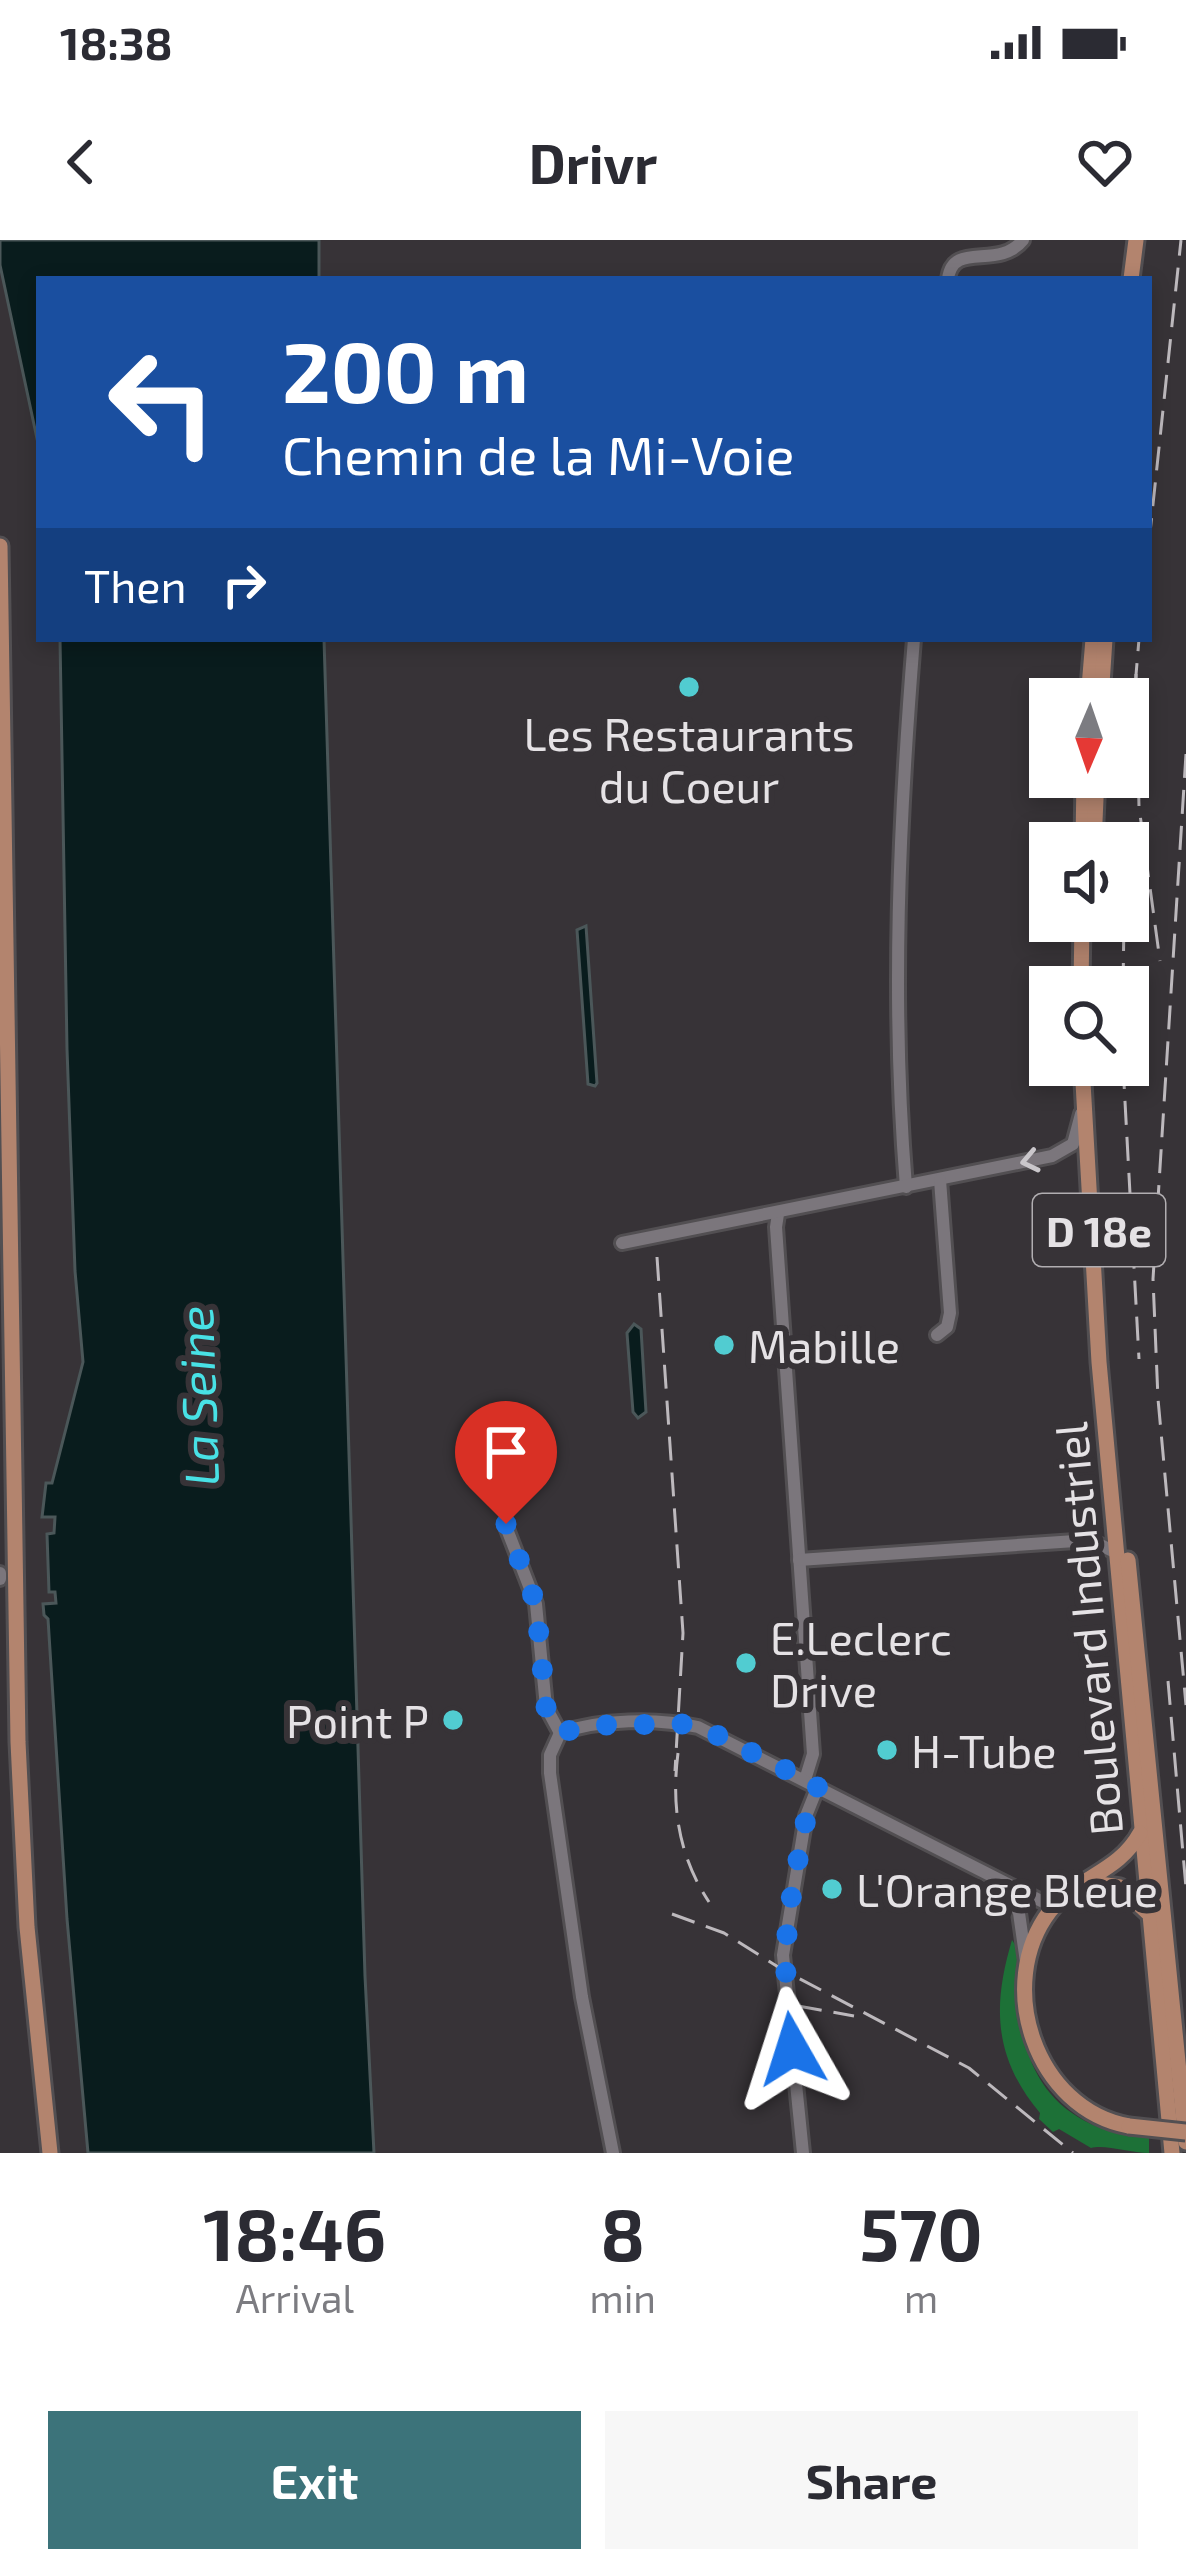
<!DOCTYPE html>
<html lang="en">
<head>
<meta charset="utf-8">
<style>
	body { margin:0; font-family:"Exo 2",sans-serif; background:#f7f7f7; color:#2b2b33; height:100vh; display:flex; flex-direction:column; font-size:45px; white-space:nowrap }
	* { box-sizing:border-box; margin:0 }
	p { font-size:39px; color:#7c7c81 }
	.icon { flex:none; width:66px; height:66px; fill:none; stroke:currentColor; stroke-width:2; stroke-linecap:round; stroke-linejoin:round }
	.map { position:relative; height:1913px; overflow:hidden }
	.drawer { display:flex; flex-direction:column; background:#fff; flex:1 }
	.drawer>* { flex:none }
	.banner { position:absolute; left:36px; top:36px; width:1116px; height:366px; border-radius:0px; box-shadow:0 6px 18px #0003; background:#1a4fa0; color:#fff; overflow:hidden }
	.needle { width:78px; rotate:182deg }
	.buttons { position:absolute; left:1029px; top:438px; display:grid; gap:24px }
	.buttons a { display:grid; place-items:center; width:120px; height:120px; border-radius:0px; background:#fff; box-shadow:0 6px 18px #0003; font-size:60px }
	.pin { position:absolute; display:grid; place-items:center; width:102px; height:102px; color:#fff; margin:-123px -51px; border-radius:50% 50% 50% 0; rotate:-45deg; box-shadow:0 0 12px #0007 }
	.pin .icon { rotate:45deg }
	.me { position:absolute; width:132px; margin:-66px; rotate:354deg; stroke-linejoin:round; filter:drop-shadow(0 0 9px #0008) }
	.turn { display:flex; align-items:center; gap:42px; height:252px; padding:0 48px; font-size:54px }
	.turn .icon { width:156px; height:156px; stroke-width:2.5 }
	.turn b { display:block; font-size:84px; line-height:102px }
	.then { display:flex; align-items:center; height:114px; padding:0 48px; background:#0003; gap:24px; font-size:45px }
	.eta { display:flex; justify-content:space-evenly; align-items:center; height:204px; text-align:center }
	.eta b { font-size:72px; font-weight:700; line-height:84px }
	.cta { display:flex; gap:24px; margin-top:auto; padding:24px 48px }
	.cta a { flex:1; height:138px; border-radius:0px; background:#3c737a; color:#fff; font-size:48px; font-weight:700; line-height:138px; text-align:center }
	.cta a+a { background:#f7f7f7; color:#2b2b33 }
	.status { display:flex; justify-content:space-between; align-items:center; height:84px; padding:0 60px; background:#fff; direction:ltr }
	.status svg { height:33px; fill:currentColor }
	header { display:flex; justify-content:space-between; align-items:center; height:156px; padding:0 48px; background:#fff; font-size:54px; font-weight:700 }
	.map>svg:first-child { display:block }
	.green { fill:#1d7137 }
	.water { fill:#091c1d; stroke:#4b5759; stroke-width:3 }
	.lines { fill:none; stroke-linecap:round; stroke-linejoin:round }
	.minor-casing { stroke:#524f52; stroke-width:18 }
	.major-casing { stroke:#524f52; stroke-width:21 }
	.minor { stroke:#7b767c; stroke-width:12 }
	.major { stroke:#b3846e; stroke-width:15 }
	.rail { stroke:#bdb9bd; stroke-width:3; stroke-dasharray:24 12; stroke-linecap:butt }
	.major-bridge-casing { stroke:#524f52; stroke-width:21; stroke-linecap:butt }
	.major-bridge { stroke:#b3846e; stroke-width:15 }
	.oneway { stroke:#cac7cb }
	.route { stroke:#1a73e8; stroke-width:21; stroke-dasharray:0 37.8 }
	.poi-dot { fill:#51ccd1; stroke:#373337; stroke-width:4.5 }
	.labels { text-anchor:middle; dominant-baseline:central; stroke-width:12; stroke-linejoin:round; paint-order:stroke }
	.shield { fill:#373337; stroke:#b1aeb1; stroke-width:3 }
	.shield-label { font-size:42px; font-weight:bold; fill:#e5e2e5 }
	.poi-label { font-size:45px; fill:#e5e2e5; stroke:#373337; text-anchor:start }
	.street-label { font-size:45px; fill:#e5e2e5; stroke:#373337 }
	.water-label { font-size:48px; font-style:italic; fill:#48e1e5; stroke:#373337 }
</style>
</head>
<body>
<div class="status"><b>18:38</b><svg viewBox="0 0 49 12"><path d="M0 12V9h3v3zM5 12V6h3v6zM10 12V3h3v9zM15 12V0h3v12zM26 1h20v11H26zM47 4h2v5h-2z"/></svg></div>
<header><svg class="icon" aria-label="back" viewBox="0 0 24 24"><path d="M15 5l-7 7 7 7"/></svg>Drivr<svg class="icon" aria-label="heart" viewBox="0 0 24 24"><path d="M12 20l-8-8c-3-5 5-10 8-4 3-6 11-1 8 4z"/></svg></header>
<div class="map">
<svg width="1186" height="1913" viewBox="0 0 1186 1913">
	<rect width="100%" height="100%" fill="#373337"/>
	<path class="green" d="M1012,1700L1018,1709C1016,1774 1019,1846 1085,1881C1104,1892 1128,1892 1149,1894V1913C1130,1913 1105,1904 1091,1908L1059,1889L1053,1892L1039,1879L1040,1873C994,1818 992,1767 1012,1700Z"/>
	<g class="water">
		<polygon points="0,0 319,0 319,39 39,39 39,208 0,25"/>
		<polygon points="60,399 324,399 365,1736 374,1913 88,1913 67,1679 48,1379 44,1375 43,1364 56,1363 55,1352 49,1352 47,1294 54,1293 55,1277 42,1277 46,1243 52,1243 83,1122 75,1031 67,809"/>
		<polygon points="586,686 597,843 595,846 588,844 577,690"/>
		<polygon points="634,1084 641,1089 646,1172 638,1178 633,1172 627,1093"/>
	</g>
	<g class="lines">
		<defs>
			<g id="minor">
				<path d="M948,39C953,0 998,31 1023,0"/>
				<path d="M906,947C891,763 899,582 914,399"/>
				<polyline points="778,974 776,987 813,1514 805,1540"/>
				<polyline points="622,1003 1052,916 1073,904 1081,874"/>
				<polyline points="937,1095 947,1087 950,1073 940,940"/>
				<polyline points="505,1284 536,1364 546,1467 560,1493"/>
				<polyline points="799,1320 1090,1300 1117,1313"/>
				<polyline points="0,1333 0,1339"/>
				<path d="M560,1493C600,1479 657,1478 698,1487L1053,1667"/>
				<polyline points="560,1493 550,1515 550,1533 582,1757 613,1913"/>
				<polyline points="1007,1644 1019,1673 1026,1722"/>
				<polyline points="803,1913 783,1715 806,1576 818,1546"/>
			</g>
			<g id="major">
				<polyline points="1131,39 1136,0"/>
				<polyline points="0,306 18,1502 27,1687 50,1913"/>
				<polyline points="1088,459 1093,399"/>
				<polyline points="1101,459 1105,399"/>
				<polyline points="1083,603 1084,537"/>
				<polyline points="1094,603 1097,537"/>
				<polyline points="1081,747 1082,681"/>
				<polyline points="1082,825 1099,1122 1172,1913"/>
				<polyline points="1128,1320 1186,1902"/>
				<polyline points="1086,1642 1120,1647 1147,1672"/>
				<path d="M1129,1886C1035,1869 994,1744 1050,1671C1078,1636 1118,1633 1140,1593"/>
			</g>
		</defs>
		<use href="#minor" class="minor-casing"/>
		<use href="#major" class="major-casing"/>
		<use href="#minor" class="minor"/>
		<use href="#major" class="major"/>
		<g class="rail">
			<polyline points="1149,302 1181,0"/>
			<polyline points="1136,434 1139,567 1160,721"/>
			<polyline points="1135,447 1139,399"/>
			<polyline points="1186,514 1153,1039 1158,1159 1186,1465"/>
			<polyline points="1123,747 1124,681"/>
			<polyline points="1123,825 1139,1119"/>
			<polyline points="657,1017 683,1393 675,1531"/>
			<polyline points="1168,1441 1186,1648"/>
			<path d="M678,1513C671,1567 679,1617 709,1662"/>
			<polyline points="672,1674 724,1693 783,1730 969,1828 1073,1913"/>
			<polyline points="798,1766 854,1776"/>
		</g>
		<defs>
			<polyline id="major-bridge" points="1129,1886 1186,1892"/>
		</defs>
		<use href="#major-bridge" class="major-bridge-casing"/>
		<use href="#major-bridge" class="major-bridge"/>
	</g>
	<defs><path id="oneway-chevron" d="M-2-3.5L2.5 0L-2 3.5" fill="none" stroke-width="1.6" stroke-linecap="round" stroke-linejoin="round" transform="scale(3)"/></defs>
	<use class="oneway" href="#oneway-chevron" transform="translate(1030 921) rotate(168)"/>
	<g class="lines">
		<path class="route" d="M506,1284L536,1364L546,1467L560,1492L606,1485L685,1484L709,1491L818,1546C806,1570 803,1594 798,1620C783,1695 783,1733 792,1809"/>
	</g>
	<g class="poi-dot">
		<circle cx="689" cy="447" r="12"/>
		<circle cx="724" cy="1105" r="12"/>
		<circle cx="746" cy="1423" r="12"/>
		<circle cx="453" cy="1480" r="12"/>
		<circle cx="887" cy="1510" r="12"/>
		<circle cx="832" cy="1649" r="12"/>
	</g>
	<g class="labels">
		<rect class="shield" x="1033" y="954" width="132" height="72" rx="9"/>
		<g class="shield-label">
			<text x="1099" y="990">D 18e</text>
		</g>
		<g class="poi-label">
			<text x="689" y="493" text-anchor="middle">Les Restaurants<tspan x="689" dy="52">du Coeur</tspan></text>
			<text x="748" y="1105">Mabille</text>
			<text x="770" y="1397">E.Leclerc<tspan x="770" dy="52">Drive</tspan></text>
			<text x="429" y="1480" text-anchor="end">Point P</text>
			<text x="911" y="1510">H-Tube</text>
			<text x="856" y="1649">L'Orange Bleue</text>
		</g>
		<g class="street-label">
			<text transform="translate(1087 1389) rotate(-95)">Boulevard Industriel</text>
		</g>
		<g class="water-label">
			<text transform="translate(197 1156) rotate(-92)">La Seine</text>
		</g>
	</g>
</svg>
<div class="buttons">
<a><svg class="needle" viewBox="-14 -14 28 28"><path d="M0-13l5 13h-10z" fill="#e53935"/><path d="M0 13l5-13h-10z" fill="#7c7c81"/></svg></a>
<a><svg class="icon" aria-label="sound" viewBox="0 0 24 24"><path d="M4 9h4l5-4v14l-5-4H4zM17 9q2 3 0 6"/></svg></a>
<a><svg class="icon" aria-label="search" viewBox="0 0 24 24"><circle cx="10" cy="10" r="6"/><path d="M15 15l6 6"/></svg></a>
</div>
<div class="pin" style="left:506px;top:1284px;background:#d93025"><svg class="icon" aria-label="arrive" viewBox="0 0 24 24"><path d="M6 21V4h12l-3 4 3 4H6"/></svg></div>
<svg class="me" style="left:792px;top:1809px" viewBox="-20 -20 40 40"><path d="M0-17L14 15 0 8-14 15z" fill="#1a73e8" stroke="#fff" stroke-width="4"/></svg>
<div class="banner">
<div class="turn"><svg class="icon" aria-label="left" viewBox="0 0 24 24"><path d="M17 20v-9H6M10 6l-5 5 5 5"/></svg><div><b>200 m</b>Chemin de la Mi-Voie</div></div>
<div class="then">Then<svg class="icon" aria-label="right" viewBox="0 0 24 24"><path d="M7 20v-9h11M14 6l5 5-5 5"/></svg></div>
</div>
</div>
<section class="drawer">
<div class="eta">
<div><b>18:46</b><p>Arrival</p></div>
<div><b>8</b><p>min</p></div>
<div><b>570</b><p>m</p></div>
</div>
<div class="cta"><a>Exit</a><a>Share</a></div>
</section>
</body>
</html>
